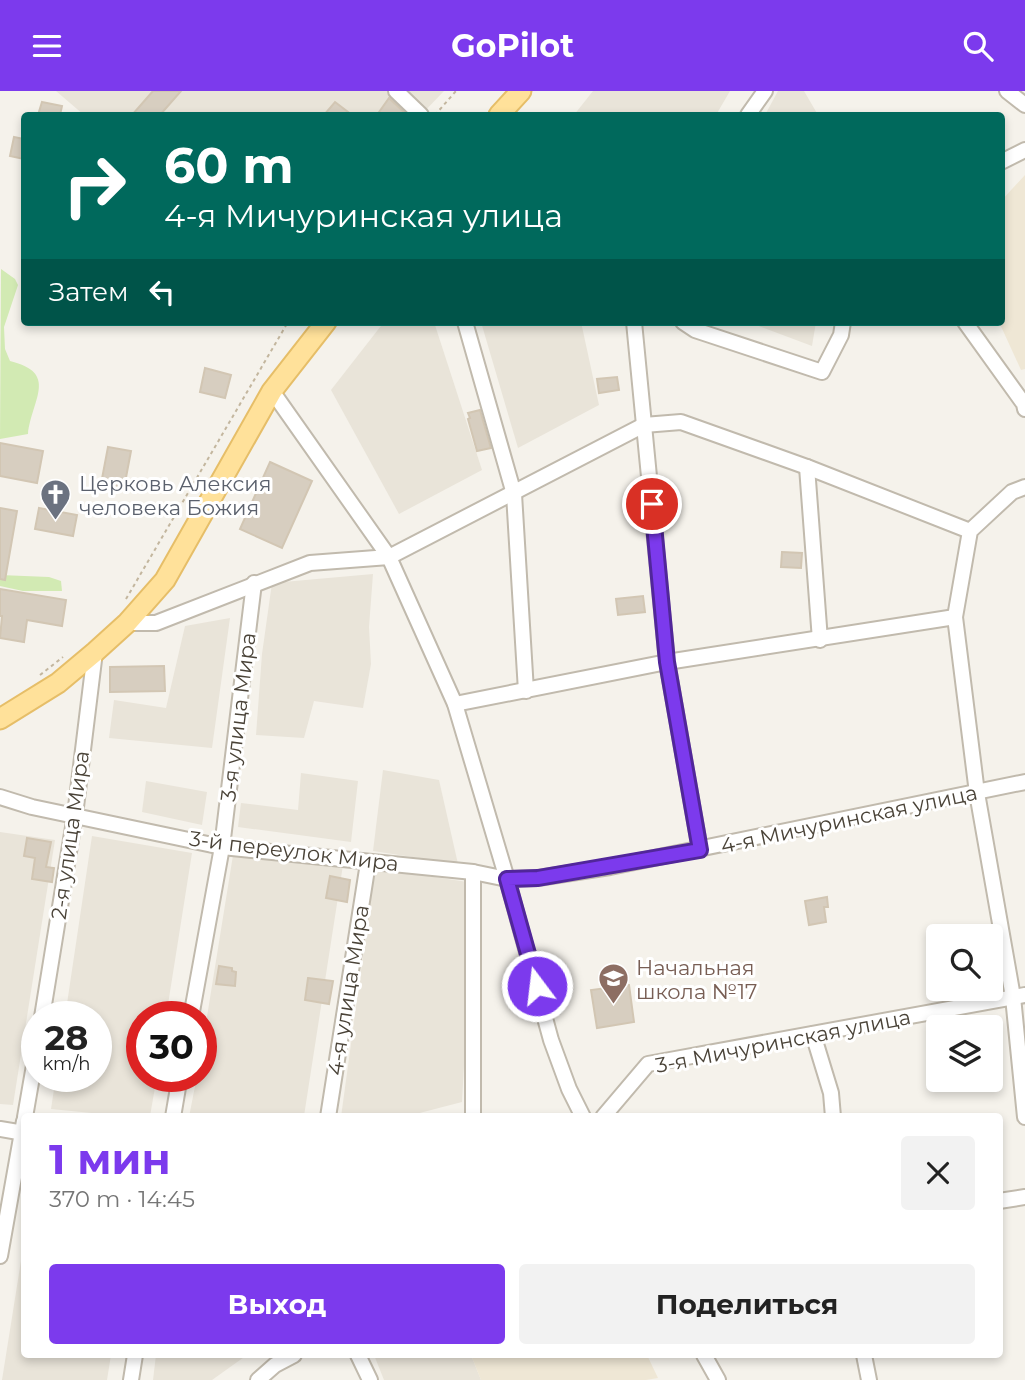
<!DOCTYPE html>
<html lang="ru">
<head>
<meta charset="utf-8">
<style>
	body { margin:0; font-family:Montserrat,sans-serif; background:#f2f2f2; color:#222; height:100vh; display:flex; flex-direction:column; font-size:26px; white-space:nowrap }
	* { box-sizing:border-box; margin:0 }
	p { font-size:23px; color:#767676 }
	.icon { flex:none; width:38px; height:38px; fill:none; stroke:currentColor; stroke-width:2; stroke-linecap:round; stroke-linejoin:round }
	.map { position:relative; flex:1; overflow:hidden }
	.panel { position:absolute; left:21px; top:1022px; width:982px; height:245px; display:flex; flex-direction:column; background:#fff; border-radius:7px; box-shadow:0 4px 10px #0003 }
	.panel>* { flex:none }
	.top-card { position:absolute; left:21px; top:21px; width:984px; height:214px; border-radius:7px; box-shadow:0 4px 10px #0003; background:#00695c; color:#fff; overflow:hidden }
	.buttons { position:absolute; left:926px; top:833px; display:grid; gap:14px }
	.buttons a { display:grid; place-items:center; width:77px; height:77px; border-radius:7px; background:#fff; box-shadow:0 4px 10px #0003; font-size:35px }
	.speed { position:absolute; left:21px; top:910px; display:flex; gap:14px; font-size:35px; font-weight:700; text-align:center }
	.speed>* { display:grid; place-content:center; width:91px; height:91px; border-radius:50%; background:#fff; box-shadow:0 4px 10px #0003; line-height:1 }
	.speed small { font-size:18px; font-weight:400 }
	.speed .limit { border:10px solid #d22; background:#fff; color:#111 }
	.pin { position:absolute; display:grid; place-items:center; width:60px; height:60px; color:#fff; margin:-30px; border:4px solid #fff; border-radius:50%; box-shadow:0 2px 7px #0007 }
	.me { position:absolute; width:77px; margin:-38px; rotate:345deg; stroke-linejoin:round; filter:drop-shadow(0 0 5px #0008) }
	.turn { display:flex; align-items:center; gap:24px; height:147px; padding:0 28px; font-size:32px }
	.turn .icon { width:91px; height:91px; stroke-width:2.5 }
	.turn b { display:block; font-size:49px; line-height:60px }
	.then { display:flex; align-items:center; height:66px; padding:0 28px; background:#0003; gap:14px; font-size:26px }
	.round { display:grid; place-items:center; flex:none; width:74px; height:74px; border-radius:7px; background:#f2f2f2 }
	.overview { display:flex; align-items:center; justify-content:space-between; height:119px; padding:0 28px }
	h1 { font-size:42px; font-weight:700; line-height:52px; color:#7c3aed }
	.primary-button { display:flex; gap:14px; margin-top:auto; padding:14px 28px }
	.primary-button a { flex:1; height:80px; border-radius:7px; background:#7c3aed; color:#fff; font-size:28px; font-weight:700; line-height:80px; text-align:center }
	.primary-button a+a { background:#f2f2f2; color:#222 }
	header { display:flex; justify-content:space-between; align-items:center; height:91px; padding:0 28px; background:#7c3aed; color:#fff; font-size:32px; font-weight:700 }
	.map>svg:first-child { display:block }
	.residential { fill:#e9e4d9 }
	.education { fill:#efe7d5 }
	.green { fill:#d2eab3 }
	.building { fill:#d7cec0; stroke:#d2c6b3; stroke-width:2 }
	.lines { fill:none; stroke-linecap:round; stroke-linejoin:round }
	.minor-casing { stroke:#c1baad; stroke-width:18 }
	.major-casing { stroke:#e6be68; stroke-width:23 }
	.path { stroke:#c3b69e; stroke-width:2; stroke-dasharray:3.5 3.5; stroke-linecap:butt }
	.minor { stroke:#fff; stroke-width:14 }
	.major { stroke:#ffe19a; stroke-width:19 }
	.route-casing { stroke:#51269a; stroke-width:18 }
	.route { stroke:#7c3aed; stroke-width:12 }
	.labels { text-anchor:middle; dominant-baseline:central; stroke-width:6; stroke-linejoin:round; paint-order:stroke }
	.worship-label { font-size:21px; fill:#5b616d; stroke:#fff; text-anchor:start }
	.street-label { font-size:21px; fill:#4a4338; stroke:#fff }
	.education-label { font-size:21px; fill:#785e54; stroke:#fff; text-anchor:start }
</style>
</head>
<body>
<header><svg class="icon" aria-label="menu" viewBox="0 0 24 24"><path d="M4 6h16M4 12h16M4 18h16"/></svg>GoPilot<svg class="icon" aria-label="search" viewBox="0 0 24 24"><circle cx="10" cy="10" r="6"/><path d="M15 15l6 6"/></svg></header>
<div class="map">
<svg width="1025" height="1289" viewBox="0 0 1025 1289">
	<rect width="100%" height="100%" fill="#f5f2eb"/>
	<g class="residential">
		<polygon points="56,0 444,0 421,24 84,24"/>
		<polygon points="593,0 730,0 716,24 574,24"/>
		<polygon points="778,0 804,0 818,24 765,24"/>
		<polygon points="384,231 434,231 482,379 399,423 331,299"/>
		<polygon points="481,231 581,231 599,314 518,357"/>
		<polygon points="748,231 816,231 812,255"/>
		<polygon points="373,483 369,536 371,573 363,617 314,610 304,647 256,644 262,563 272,492"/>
		<polygon points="230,527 212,657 109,647 114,609 166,617 185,535"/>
		<polygon points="383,679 439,689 458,773 373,760"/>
		<polygon points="301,682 358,690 351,751 238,736 241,712 298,719"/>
		<polygon points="146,690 207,701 202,734 142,721"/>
		<polygon points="0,741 55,749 13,1014 0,1013"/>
		<polygon points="92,745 192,762 166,926 142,926 142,985 157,985 150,1025 122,1025 51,1018 56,985 96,985 96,926 65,926"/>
		<polygon points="234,758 343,774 304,1025 189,1026 197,985 201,985 201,963"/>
		<polygon points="375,777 474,792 462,1011 408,1025 341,1026"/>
		<polygon points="24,1151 24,1264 111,1264 107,1289 2,1289"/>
		<polygon points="156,1264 247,1264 212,1289 153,1289"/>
		<polygon points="374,1264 471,1264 481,1289 384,1289"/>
	</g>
	<g class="education">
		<polygon points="1025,84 1025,278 1021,279 999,231 1001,231 1001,110"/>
		<polygon points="471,1264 647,1264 658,1287 646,1289 481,1289"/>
	</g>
	<g class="green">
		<path d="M1,178L15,188L18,194L4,236L5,258L10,270C59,282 32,308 28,343L0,348Z"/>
		<polygon points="0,484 49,486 61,490 62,500 23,500 0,495"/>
	</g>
	<g class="building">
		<polygon points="153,0 181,0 160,24 132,24"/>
		<polygon points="389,7 406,23 404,24 377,24"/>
		<polygon points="42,11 62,15 60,24 38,24"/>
		<polygon points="335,11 352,24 324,24"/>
		<polygon points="14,46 24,48 24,68 10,65"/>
		<polygon points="205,277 231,284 225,307 200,301"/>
		<polygon points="617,286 619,299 599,302 597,288"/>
		<polygon points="480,319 491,357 477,360 468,328 470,327 468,322"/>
		<polygon points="0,352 43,360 37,392 0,385"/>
		<polygon points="108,356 131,360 124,397 101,393"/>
		<polygon points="270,371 312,390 282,457 240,438"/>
		<polygon points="0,417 17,420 5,489 0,488"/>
		<polygon points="39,417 77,424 73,445 35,438"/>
		<polygon points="782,461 802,462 801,477 781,476"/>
		<polygon points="0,498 66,509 62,535 27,529 24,551 0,547 2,525 0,525"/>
		<polygon points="643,505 645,521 618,524 616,508"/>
		<polygon points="164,575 165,600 110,601 110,576"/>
		<polygon points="27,747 51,751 46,776 54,777 52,791 32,788 35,767 24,765"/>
		<polygon points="330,785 350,789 347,811 326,807"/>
		<polygon points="827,806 828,816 824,816 826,831 809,834 805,810"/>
		<polygon points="219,875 232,877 232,880 236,881 235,895 216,893"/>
		<polygon points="308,887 333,890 329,913 305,909"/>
		<polygon points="629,894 634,931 597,937 591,899"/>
	</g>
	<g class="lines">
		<defs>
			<g id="minor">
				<polyline points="396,0 421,24"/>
				<polyline points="1007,0 1025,14"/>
				<polyline points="748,24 765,0"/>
				<polyline points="1001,71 1025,59"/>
				<polyline points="465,231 514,403 526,600"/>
				<polyline points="634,231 667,571 700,759"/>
				<polyline points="683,231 695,239 822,281 841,244 843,231"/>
				<polyline points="965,231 1024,313 1025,318"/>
				<polyline points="272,300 389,466 455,613 507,788 551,949 569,998 583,1026"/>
				<polyline points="807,376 820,549"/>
				<polyline points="1025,396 1012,401 970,440 955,526 977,702 1013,906 1025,1026"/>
				<polyline points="127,532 156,532 310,472 389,466 644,334 681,331 807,376 970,440"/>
				<polyline points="455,613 667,571 955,526"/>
				<polyline points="0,706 32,716 222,756 473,781 507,788 538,787 610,776 1025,691"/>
				<polyline points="42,926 75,724 95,561"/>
				<polyline points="191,926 222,756 254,492"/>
				<polyline points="813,943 831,1002 833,1026"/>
				<polyline points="25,1026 37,957"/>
				<polyline points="173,1026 180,985"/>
				<polyline points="328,1026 368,772"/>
				<polyline points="473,1026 473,781"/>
				<polyline points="603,1026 648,973 1025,904"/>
				<polyline points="0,1038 24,1042"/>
				<polyline points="999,1110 1025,1106"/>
				<polyline points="0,1165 24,1030"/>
				<polyline points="358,1264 370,1289"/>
				<polyline points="704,1264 718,1289"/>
				<polyline points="864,1264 869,1289"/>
				<polyline points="131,1289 135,1264"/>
				<polyline points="258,1289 275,1274 294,1264"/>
			</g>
			<g id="major">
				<polyline points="499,24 521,0"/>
				<polyline points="0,628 58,592 95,561 127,532 165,489 272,300 326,231"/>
			</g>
		</defs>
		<use href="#minor" class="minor-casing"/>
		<use href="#major" class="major-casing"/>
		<g class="path">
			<polyline points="435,24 456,0"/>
			<polyline points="126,508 288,231"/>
			<polyline points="40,584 63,566"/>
		</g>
		<use href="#minor" class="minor"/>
		<use href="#major" class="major"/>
	</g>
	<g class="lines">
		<defs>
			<polyline id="route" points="537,895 507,788 538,787 700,759 667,571 652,413"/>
		</defs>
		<use href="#route" class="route-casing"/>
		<use href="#route" class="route"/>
	</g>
	<defs>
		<symbol id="church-pin" viewBox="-11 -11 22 30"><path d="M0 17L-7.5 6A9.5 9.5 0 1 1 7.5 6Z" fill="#6b7280" stroke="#fff"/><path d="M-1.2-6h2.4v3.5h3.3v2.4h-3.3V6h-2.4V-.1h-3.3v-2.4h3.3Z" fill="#fff"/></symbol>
		<symbol id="school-pin" viewBox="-11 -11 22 30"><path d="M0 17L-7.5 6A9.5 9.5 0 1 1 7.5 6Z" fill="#8d6e63" stroke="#fff"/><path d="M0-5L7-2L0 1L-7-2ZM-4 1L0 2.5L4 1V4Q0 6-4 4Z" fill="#fff"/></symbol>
	</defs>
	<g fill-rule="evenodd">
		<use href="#church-pin" x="38" y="386" width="35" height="47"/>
		<use href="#school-pin" x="596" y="870" width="35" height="47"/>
	</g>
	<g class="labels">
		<g class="worship-label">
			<text x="79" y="392">Церковь Алексия<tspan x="79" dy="24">человека Божия</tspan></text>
		</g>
		<g class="street-label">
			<text transform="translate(238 626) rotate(-83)">3-я улица Мира</text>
			<text transform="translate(849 728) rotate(-12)">4-я Мичуринская улица</text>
			<text transform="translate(70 744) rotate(-82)">2-я улица Мира</text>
			<text transform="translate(294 760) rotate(7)">3-й переулок Мира</text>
			<text transform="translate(348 899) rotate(-81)">4-я улица Мира</text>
			<text transform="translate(783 950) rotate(-11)">3-я Мичуринская улица</text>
		</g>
		<g class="education-label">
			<text x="636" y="876">Начальная<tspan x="636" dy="24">школа №17</tspan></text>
		</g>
	</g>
</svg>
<div class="buttons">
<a><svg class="icon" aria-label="search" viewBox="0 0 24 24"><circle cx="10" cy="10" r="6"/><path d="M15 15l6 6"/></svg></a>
<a><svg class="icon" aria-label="layers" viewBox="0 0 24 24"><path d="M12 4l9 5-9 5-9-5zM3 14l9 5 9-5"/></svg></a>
</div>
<div class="speed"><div>28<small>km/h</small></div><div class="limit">30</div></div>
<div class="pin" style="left:652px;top:413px;background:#d93025"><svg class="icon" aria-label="arrive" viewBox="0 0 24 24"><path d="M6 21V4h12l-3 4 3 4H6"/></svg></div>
<svg class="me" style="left:537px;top:895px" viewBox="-20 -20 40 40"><circle r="17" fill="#7c3aed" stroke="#fff" stroke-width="3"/><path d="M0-11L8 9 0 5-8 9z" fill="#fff"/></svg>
<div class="top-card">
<div class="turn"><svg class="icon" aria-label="right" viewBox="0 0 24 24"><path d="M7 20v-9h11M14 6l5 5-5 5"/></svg><div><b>60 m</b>4-я Мичуринская улица</div></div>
<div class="then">Затем<svg class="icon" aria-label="left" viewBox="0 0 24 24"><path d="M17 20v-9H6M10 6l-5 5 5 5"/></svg></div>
</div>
<section class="panel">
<div class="overview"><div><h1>1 мин</h1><p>370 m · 14:45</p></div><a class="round"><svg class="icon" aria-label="close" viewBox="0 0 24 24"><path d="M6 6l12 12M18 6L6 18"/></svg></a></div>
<div class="primary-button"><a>Выход</a><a>Поделиться</a></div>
</section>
</div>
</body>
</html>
